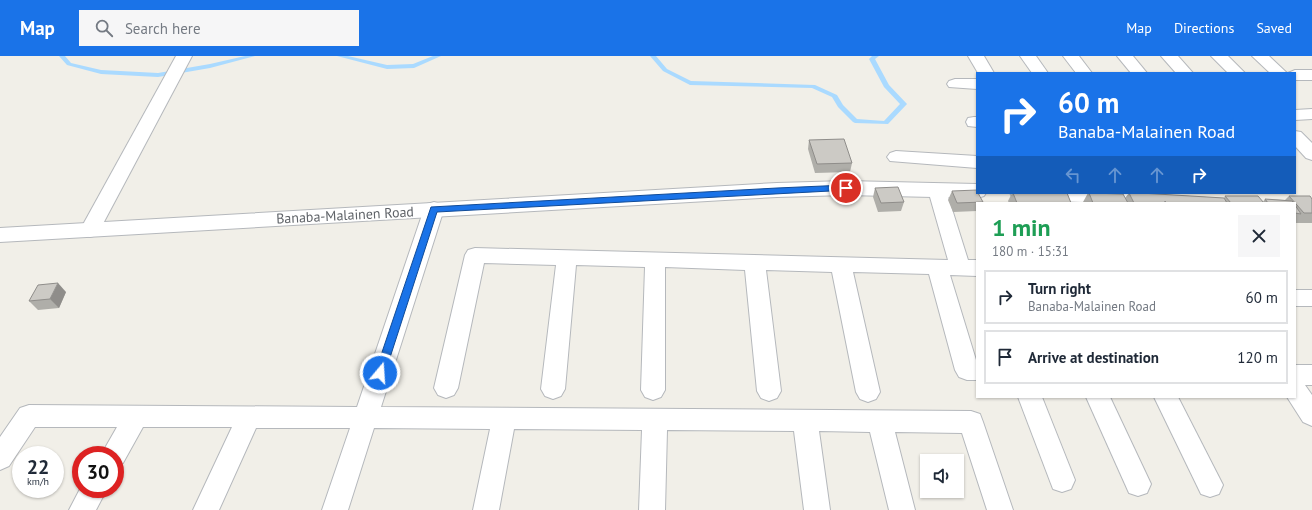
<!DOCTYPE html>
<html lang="en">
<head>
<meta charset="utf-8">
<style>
	body { margin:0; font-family:"PT Sans",sans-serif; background:#f6f6f7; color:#1f2937; height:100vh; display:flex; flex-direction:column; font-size:15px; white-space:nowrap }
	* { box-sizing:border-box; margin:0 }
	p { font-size:13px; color:#747a83 }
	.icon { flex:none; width:22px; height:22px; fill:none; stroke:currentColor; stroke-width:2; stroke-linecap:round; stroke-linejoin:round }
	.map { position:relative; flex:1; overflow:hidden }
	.side { position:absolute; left:976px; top:146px; width:320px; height:196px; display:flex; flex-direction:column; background:#fff; border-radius:0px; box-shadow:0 1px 3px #0004 }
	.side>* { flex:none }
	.hud { position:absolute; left:976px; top:16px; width:320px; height:122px; border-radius:0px; box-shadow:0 1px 3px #0004; background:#1a73e8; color:#fff; overflow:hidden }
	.fabs { position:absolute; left:920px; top:398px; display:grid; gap:8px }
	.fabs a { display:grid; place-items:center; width:44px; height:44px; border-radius:0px; background:#fff; box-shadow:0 1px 3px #0004; font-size:20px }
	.speed { position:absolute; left:12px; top:390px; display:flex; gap:8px; font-size:20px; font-weight:700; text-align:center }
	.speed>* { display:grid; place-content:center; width:52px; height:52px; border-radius:50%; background:#fff; box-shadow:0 1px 3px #0004; line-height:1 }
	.speed small { font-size:10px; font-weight:400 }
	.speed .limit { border:6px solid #d22; background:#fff; color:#111 }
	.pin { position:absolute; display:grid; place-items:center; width:34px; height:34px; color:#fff; margin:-17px; border:2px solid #fff; border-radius:50%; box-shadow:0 1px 4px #0007 }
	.me { position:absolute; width:44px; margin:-22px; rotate:18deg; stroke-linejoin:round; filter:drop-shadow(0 0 3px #0008) }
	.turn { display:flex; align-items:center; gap:14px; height:84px; padding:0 16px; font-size:18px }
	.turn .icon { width:52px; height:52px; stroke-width:2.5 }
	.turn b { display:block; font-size:28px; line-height:34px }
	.lanes { display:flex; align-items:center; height:38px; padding:0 16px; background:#0003; justify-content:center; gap:20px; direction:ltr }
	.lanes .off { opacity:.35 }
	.round { display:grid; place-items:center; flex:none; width:42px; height:42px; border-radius:0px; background:#f6f6f7 }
	.headline { display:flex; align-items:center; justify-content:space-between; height:68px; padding:0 16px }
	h1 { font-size:24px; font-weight:600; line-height:30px; color:#1e9e55 }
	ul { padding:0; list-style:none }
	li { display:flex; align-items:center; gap:12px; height:54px; margin:0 8px 6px; padding:0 8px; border:2px solid #e0e1e3; border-radius:0px }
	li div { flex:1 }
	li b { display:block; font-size:15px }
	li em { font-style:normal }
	header { display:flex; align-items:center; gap:24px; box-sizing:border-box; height:56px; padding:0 20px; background:#1a73e8; color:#fff }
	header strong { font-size:19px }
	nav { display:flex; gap:22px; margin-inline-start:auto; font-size:14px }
	.search { width:280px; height:36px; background:#f6f6f7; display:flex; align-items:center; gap:10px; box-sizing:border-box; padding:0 14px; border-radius:0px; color:#747a83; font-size:15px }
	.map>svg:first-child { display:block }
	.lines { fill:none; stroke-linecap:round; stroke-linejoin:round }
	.stream { fill:#aadaff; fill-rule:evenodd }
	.minor-casing { stroke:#b5b8bc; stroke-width:2 }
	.tertiary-casing { stroke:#b5b8bc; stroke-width:2 }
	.minor { fill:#fff; fill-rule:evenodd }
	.tertiary { fill:#fff; fill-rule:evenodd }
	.wall { fill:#afaea9 }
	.shaded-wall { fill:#8f8d8a }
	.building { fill:#cccac5; stroke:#8f8d8a }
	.route { fill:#1a73e8; stroke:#114b97 }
	.labels { text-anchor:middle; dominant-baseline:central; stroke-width:3; stroke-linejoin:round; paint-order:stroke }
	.street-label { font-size:14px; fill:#5f6368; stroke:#fff }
</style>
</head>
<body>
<header>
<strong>Map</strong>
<div class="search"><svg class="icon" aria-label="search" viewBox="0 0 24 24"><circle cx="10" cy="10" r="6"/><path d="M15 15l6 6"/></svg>Search here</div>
<nav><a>Map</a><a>Directions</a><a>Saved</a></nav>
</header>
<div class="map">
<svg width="1312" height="454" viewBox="0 0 1312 454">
	<rect width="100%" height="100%" fill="#f1efe8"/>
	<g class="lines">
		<g class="stream">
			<polygon points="59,0 65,0 71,7 101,14 158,17 210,8 245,0 255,0 210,12 158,21 101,18 67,9"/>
			<polygon points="337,0 348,0 387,9 413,8 433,0 441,0 414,12 387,13"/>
			<polygon points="650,0 656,0 667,13 691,25 815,29 837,39 843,49 857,63 884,65 900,48 884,31 869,3 872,0 879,0 875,3 889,29 907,48 888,68 855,67 853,66 838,51 832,41 812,32 690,29 663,15"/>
		</g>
		<defs>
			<g id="minor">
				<polygon points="176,0 192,0 97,179 90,181 83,179 80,174"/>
				<polygon points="968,0 984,0 994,17 978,17"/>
				<polygon points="1020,0 1036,0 1048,17 1032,17"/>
				<polygon points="1063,0 1079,0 1092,17 1076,17"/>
				<polygon points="1117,0 1133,0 1147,17 1131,17"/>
				<polygon points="1161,0 1178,0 1193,17 1176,17"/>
				<polygon points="1211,0 1228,0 1245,17 1228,17"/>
				<polygon points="1252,0 1269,0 1287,17 1270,17"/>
				<polygon points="1295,14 1312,14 1312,24 1295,24 1295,17 1288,17"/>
				<polygon points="955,23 977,23 977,33 949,31 947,28 949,25"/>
				<polygon points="1312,53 1312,63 1295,64 1295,54"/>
				<polygon points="974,61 977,61 977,71 968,70 966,66 968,62"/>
				<polygon points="1295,75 1301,76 1312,87 1312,104 1306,102 1295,90"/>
				<polygon points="896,95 977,100 977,112 890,105 887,101 890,97"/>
				<polygon points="937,128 944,130 946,134 968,204 977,204 977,220 950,219 976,304 977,304 977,324 967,324 959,321 955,314 929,218 853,216 880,336 876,343 868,346 860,343 856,336 832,216 766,214 781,335 777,342 769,345 761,342 757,335 745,214 665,211 665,334 661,341 653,344 645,341 641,334 645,211 576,209 565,333 561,340 553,343 545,340 541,333 556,209 484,207 458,332 454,339 446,342 438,339 434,332 465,199 468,194 475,192 948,204 928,134 930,130"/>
				<polygon points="434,146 441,148 444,153 381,351 971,355 980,358 983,366 1013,454 987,454 962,377 895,376 915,454 889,454 870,376 819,375 830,454 804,454 794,375 667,374 665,454 639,454 642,374 514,373 499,454 473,454 490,373 374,372 348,454 322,454 350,372 256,372 219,454 193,454 232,371 143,371 123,407 115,410 115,399 101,399 117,371 35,371 9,410 0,414 0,381 20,352 29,349 357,351 424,153 427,148"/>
				<rect x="1295" y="234" width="17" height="16"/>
				<polygon points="1295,309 1312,309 1312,329 1305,329 1312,339 1312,370 1303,366 1287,341 1295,341"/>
				<polygon points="1018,341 1042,341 1075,424 1071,433 1062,436 1053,433"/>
				<polygon points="1086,341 1110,341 1151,428 1147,437 1138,440 1129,437"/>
				<polygon points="1154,341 1178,341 1223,429 1219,438 1210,441 1201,438"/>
				<polygon points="81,431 81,433 107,433 96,454 69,454"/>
			</g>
			<g id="tertiary">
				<polygon points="846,125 977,128 977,137 986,137 984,140 977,142 846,139 777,141 0,186 0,172 777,127"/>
				<polygon points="1010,137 1163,137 1167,142 1163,147 1111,147 1020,144 1013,142"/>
			</g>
		</defs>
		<use href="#minor" class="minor-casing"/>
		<use href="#tertiary" class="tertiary-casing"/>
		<use href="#minor" class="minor"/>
		<use href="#tertiary" class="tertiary"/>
	</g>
	<g class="wall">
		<polygon points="809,84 852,107 850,116 815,117 808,93"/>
		<polygon points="875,132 904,146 901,155 878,156 873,141"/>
		<polygon points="952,135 983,146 982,147 977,147 977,155 953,156 948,144"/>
		<polygon points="1012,137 1067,137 1071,147 1009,147 1008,145"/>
		<polygon points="1088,137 1096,137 1125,142 1129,137 1140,137 1224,142 1225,140 1263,146 1265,143 1285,144 1289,140 1312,143 1312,167 1295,167 1295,147 1083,147 1083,146"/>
		<polygon points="66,236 59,252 38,254 29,245"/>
	</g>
	<polygon class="shaded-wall" points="58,227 66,236 59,252 50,243"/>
	<g class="building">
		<polygon points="844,83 852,107 817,108 809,84"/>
		<polygon points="898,131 904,146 881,147 875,132"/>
		<polygon points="977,134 977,137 978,137 983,146 957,147 952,135"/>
		<polygon points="1013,137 1067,137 1071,147 1017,147"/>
		<polygon points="1089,137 1123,138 1128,147 1093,147"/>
		<polygon points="1129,137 1140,137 1224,142 1227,147 1166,147 1165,145 1165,147 1134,147"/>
		<polygon points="1225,140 1258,140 1264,147 1231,147"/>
		<polygon points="1289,140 1310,140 1312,143 1312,157 1304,157"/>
		<polygon points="1265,143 1292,145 1294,147 1268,147"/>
		<polygon points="1295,149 1301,158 1295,157"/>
		<polygon points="58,227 50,243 29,245 38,229"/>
	</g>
	<polygon class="route" points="846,129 850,132 849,134 437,156 385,317 384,320 380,321 377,320 375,317 431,151 777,132"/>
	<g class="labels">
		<g class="street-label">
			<text transform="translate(345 159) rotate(-3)">Banaba-Malainen Road</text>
		</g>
	</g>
</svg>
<div class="fabs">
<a><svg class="icon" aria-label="sound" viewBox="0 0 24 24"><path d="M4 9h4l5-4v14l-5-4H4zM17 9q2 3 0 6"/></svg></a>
</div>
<div class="speed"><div>22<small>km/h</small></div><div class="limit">30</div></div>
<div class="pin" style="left:846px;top:132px;background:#d93025"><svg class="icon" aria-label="arrive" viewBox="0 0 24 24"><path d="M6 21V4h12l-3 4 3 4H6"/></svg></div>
<svg class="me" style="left:380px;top:317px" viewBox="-20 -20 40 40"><circle r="17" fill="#1a73e8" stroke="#fff" stroke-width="3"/><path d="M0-11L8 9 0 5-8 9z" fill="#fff"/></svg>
<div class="hud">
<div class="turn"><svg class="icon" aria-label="right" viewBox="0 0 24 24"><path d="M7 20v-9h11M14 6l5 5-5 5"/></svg><div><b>60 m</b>Banaba-Malainen Road</div></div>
<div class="lanes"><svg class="icon off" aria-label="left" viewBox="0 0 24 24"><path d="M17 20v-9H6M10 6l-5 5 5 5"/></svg><svg class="icon off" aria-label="ahead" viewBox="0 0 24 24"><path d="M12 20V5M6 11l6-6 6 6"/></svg><svg class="icon off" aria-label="ahead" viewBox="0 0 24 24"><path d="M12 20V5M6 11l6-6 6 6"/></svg><svg class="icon" aria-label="right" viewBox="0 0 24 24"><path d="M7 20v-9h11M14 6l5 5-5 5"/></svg></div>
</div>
<section class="side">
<div class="headline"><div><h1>1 min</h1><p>180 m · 15:31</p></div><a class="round"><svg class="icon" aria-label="close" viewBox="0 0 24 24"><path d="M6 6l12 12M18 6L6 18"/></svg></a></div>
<ul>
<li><svg class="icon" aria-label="right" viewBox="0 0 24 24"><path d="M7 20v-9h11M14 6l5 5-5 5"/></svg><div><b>Turn right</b><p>Banaba-Malainen Road</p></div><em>60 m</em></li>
<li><svg class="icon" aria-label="arrive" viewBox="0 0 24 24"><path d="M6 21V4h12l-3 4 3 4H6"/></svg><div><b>Arrive at destination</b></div><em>120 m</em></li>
</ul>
</section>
</div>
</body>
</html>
